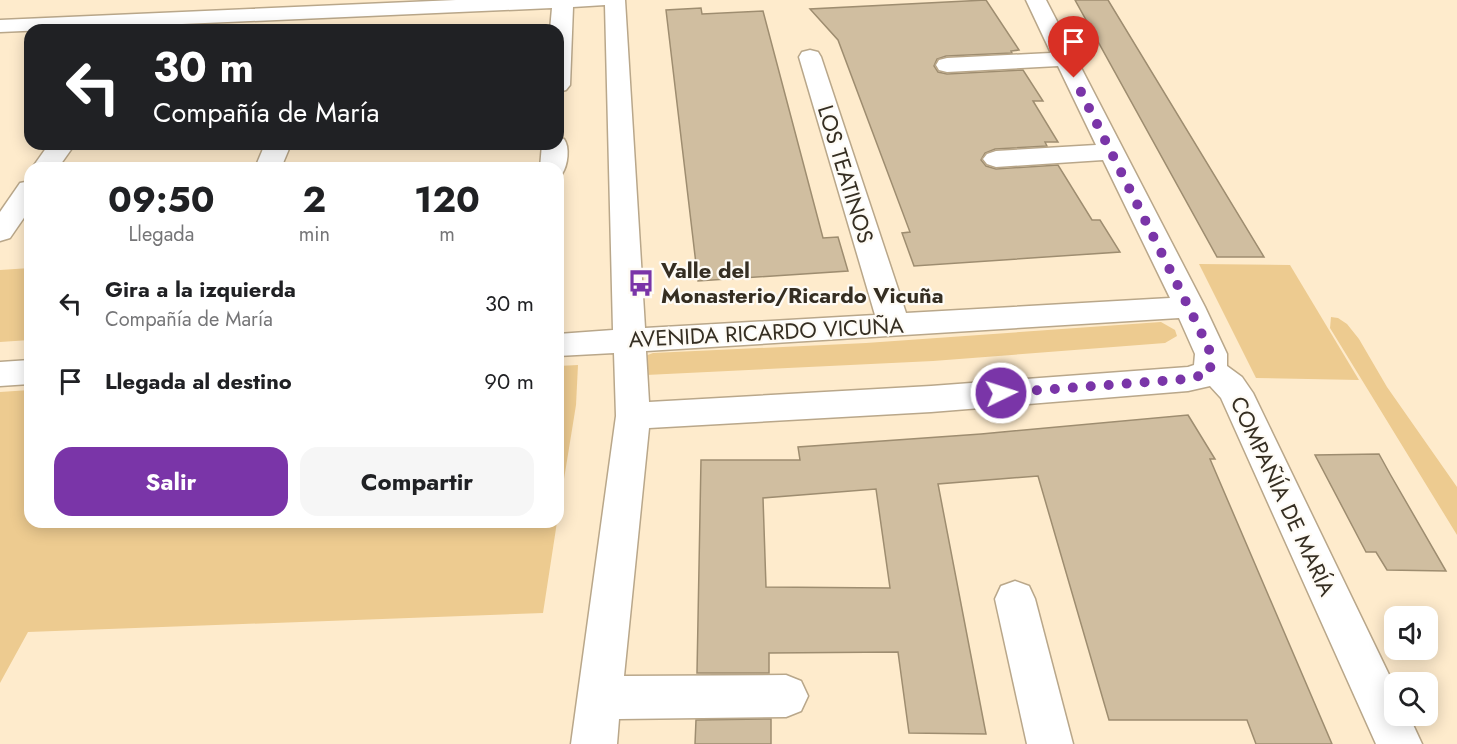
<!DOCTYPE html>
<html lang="es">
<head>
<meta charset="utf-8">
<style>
	body { margin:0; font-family:Jost,sans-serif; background:#f6f6f6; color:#202124; height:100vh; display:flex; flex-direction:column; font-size:22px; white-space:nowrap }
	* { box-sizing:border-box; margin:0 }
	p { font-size:20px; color:#757577 }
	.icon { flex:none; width:33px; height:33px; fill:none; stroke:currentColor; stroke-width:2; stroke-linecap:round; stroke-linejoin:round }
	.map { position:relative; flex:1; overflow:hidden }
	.panel { position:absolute; left:24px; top:162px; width:540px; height:366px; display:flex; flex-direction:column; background:#fff; border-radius:18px; box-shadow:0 3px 15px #0003 }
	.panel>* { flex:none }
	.top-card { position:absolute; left:24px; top:24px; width:540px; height:126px; border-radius:18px; box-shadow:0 3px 15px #0003; background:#202124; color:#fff; overflow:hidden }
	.controls { position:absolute; left:1384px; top:606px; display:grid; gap:12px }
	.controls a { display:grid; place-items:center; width:54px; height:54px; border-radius:12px; background:#fff; box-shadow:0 3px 15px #0003; font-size:30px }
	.pin { position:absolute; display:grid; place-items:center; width:51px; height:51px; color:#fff; margin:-62px -26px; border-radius:50% 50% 50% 0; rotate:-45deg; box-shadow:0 0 6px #0007 }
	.pin .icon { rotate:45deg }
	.me { position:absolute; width:66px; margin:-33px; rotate:86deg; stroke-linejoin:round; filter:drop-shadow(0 0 4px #0008) }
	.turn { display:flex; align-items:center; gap:21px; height:126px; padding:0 30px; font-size:27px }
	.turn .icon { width:78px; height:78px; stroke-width:2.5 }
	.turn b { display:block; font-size:42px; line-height:51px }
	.eta { display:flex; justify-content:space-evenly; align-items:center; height:102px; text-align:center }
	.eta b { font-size:36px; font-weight:700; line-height:42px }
	.primary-button { display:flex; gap:12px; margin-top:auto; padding:12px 30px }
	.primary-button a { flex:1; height:69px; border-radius:18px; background:#7a35a8; color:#fff; font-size:24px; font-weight:700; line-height:69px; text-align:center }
	.primary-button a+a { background:#f6f6f6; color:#202124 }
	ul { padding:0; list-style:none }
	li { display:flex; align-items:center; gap:18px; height:78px; padding:0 30px }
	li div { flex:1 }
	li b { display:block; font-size:22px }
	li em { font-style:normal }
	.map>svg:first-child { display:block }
	.green { fill:#edcb90 }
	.building { fill:#d0bea0; stroke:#9e8d70; stroke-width:1.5; fill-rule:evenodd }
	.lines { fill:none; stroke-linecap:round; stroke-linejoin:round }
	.minor-casing { stroke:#b9a78a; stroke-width:3 }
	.minor { fill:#fff; fill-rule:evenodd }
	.route { stroke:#7a35a8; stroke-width:10; stroke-dasharray:0 18 }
	.labels { text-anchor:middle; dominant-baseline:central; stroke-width:4.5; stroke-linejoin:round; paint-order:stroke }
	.street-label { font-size:22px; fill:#352e22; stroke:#fefbf5 }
	.poi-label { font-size:22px; font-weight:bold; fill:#352e22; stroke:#fefbf5; text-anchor:start }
</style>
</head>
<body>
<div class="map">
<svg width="1457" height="744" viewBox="0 0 1457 744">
	<rect width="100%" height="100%" fill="#feebcc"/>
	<g class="green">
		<polygon points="1199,264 1290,265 1359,380 1256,378"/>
		<polygon points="30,268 30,340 0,342 0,270"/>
		<polygon points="1331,317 1338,318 1347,324 1359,339 1387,387 1457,487 1457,535 1330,328"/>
		<polygon points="1161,322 1175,330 1177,336 1165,343 933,361 646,375 645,356 653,353 866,343"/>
		<polygon points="578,365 576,405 558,516 558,366"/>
		<polygon points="30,390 30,522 557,522 543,613 28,632 0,683 0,392"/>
	</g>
	<g class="building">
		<polygon points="986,0 1019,50 1011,51 1012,53 946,56 937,59 934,66 938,72 947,74 1023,70 1043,101 1033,101 1058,142 1045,142 1047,146 995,149 985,153 981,160 986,166 996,169 1058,165 1092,220 1100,220 1120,252 914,266 902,233 910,232 838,40 810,9"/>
		<polygon points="1075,0 1108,0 1264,257 1217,257"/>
		<polygon points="701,8 702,14 763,11 823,238 838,237 848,271 698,281 666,10"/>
		<path d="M1188,415L1215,459H1210L1332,744H1256L1247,720H1109L1038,476L938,484L986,734L909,733L898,652L769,653V673H697L701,460H800L798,447L981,434ZM876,489L890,588L766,587L763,498Z"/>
		<polygon points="1379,454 1390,474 1446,571 1387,570 1376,552 1366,552 1315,455"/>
		<polygon points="771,719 771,744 695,744 696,720"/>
	</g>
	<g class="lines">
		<defs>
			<g id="minor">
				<path d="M456,0H625L645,328L875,315L799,57L802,52L810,50L818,52L821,57L906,313L1170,298L1103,160L996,167L987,164L983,159L987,154L996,151L1096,145L1058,66L947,72L939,70L936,65L939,60L947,58L1051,53L1026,0H1046L1205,307L1227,354V366L1242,377L1253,393L1395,687V716H1409L1422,744H1376L1221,398L1210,386L1188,391L931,412L649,428L624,676L786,675L801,681L808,696L801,711L786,717L619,719L617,744H571L616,416L614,353L558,356V334L613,330L605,5L573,7L570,85L566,90L558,92V30H550L552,8L0,32V20ZM1179,318L1195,354L1194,365L1188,367L931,386L649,402L646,351Z"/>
				<path d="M558,137L564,139C570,147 568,165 562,174L558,175V168H540L542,144H558Z"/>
				<polygon points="49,144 75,144 58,168 32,168"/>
				<polygon points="265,144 291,144 281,168 255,168"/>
				<polygon points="30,181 30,209 10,238 0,241 0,212 20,183"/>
				<polygon points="30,360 30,384 0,386 0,362"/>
				<polygon points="1015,581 1029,586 1035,599 1073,744 1027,744 995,599 1001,586"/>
			</g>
		</defs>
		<use href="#minor" class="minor-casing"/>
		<use href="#minor" class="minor"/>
	</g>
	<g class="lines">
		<polyline class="route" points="1001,393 1188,379 1210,373 1211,354 1200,330 1074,78"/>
	</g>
	<defs>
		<symbol id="bus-bare" viewBox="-9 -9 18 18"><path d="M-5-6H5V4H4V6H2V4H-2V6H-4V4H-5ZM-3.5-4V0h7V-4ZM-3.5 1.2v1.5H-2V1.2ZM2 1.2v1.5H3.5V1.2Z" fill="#7a35a8" stroke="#fefbf5" stroke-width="2.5" paint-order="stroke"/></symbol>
	</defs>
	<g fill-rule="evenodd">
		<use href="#bus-bare" x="622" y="264" width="38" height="38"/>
	</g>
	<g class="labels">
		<g class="street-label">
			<text transform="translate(846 174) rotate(73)">LOS TEATINOS</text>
			<text transform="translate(766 332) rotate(-3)">AVENIDA RICARDO VICUÑA</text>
			<text transform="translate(1283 496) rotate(65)">COMPAÑÍA DE MARÍA</text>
		</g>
		<g class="poi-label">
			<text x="661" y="270">Valle del<tspan x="661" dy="25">Monasterio/Ricardo Vicuña</tspan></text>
		</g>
	</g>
</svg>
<div class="controls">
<a><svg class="icon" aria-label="sound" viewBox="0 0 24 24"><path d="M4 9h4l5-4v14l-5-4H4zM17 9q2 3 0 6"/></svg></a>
<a><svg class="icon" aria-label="search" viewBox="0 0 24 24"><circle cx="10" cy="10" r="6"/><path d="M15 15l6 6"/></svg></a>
</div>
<div class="pin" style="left:1074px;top:78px;background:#d93025"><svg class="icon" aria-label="arrive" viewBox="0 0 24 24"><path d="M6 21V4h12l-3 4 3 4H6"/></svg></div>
<svg class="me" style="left:1001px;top:393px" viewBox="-20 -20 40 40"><circle r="17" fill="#7a35a8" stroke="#fff" stroke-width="3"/><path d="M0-11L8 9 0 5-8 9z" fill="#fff"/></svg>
<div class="top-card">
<div class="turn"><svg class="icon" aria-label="left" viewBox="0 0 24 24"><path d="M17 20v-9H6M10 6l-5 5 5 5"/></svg><div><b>30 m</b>Compañía de María</div></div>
</div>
<section class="panel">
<div class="eta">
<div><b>09:50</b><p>Llegada</p></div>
<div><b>2</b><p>min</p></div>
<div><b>120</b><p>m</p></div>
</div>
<ul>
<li><svg class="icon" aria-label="left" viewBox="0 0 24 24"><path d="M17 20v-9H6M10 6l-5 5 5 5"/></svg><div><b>Gira a la izquierda</b><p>Compañía de María</p></div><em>30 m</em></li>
<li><svg class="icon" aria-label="arrive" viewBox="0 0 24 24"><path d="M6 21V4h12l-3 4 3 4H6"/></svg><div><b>Llegada al destino</b></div><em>90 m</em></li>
</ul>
<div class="primary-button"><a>Salir</a><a>Compartir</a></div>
</section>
</div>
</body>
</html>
